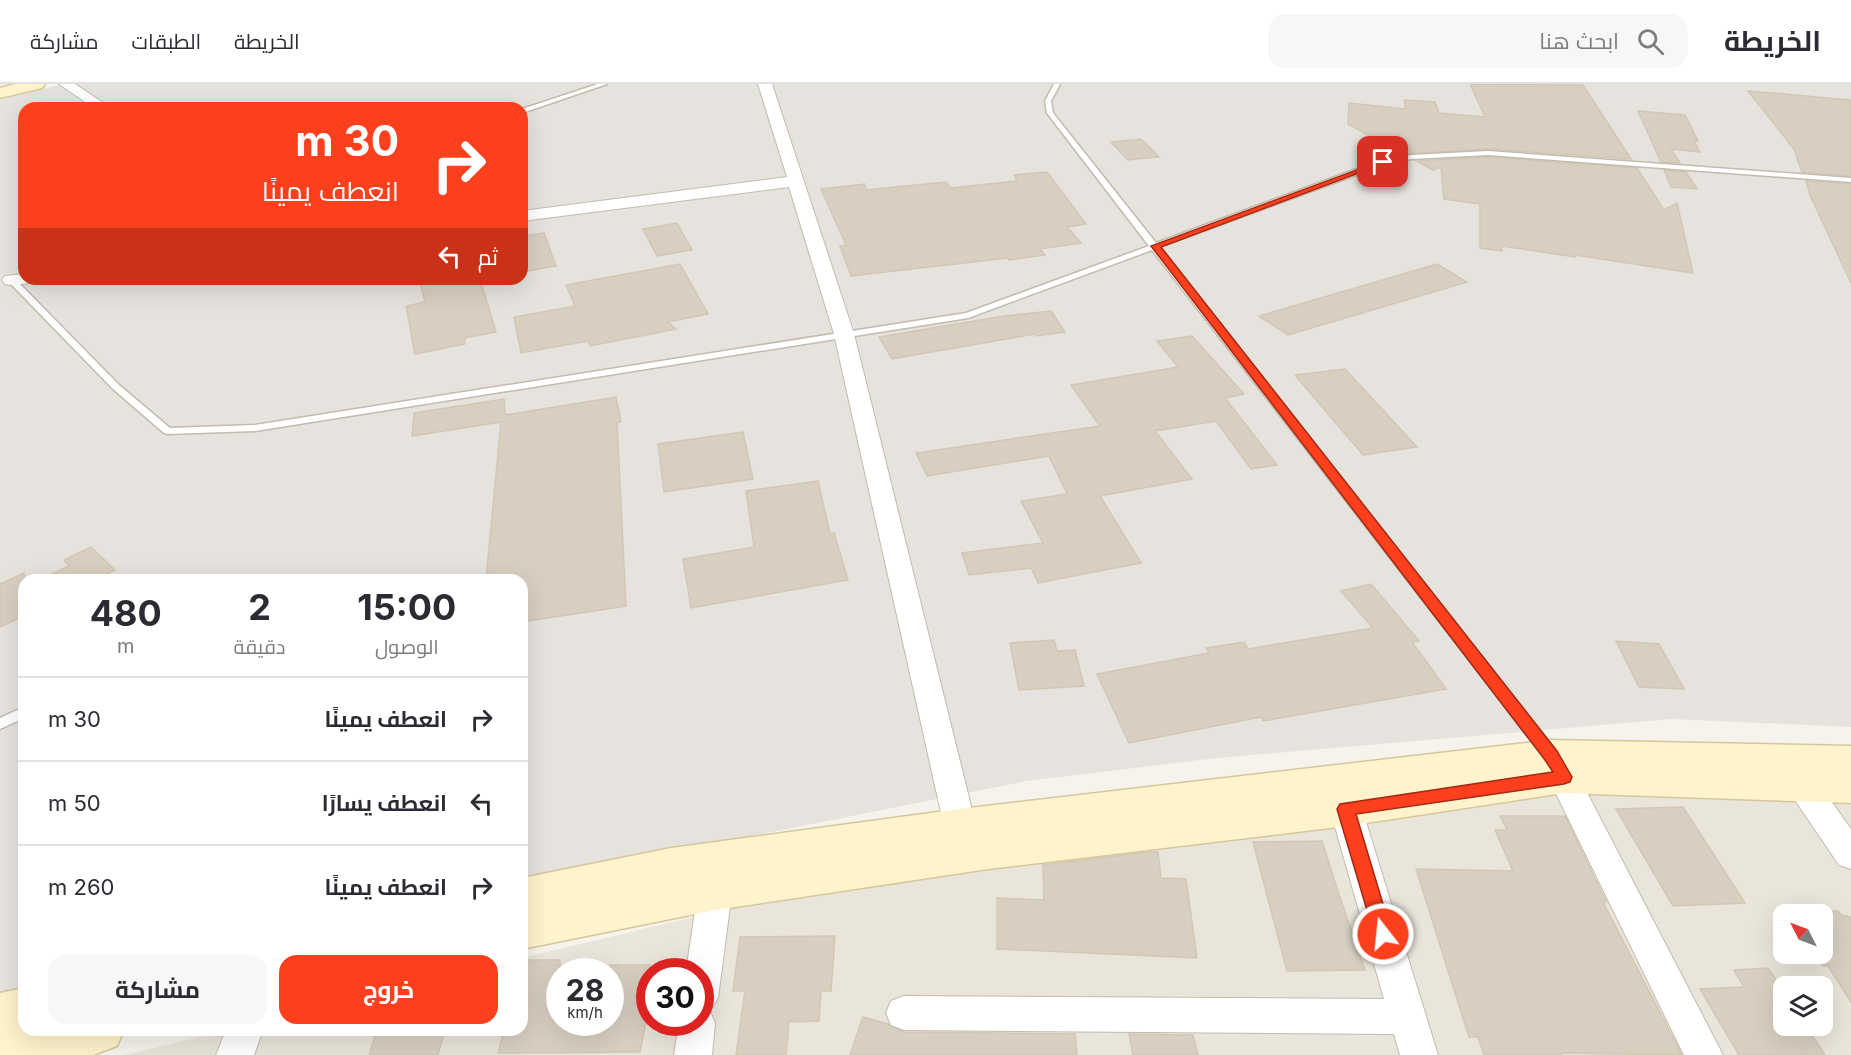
<!DOCTYPE html>
<html lang="ar">
<head>
<meta charset="utf-8">
<style>
	body { margin:0; font-family:Inter,Cairo,sans-serif; background:#f7f7f7; color:#2b2b33; direction:rtl; height:100vh; display:flex; flex-direction:column; font-size:22px; white-space:nowrap }
	* { box-sizing:border-box; margin:0 }
	p { font-size:20px; color:#7c7c81 }
	.icon { flex:none; width:33px; height:33px; fill:none; stroke:currentColor; stroke-width:2; stroke-linecap:round; stroke-linejoin:round }
	.map { position:relative; flex:1; overflow:hidden; direction:ltr }
	.side { position:absolute; left:18px; top:490px; width:510px; height:462px; display:flex; flex-direction:column; background:#fff; border-radius:18px; box-shadow:0 6px 24px #0002; direction:rtl }
	.side>* { flex:none }
	.hud { position:absolute; left:18px; top:18px; width:510px; height:183px; border-radius:18px; box-shadow:0 6px 24px #0002; direction:rtl; background:#fc3f1d; color:#fff; overflow:hidden }
	.needle { width:39px; rotate:312deg }
	.tools { position:absolute; left:1773px; top:820px; display:grid; gap:12px }
	.tools a { display:grid; place-items:center; width:60px; height:60px; border-radius:12px; background:#fff; box-shadow:0 6px 24px #0002; font-size:30px }
	.speed { position:absolute; left:546px; top:874px; display:flex; gap:12px; font-size:30px; font-weight:700; text-align:center }
	.speed>* { display:grid; place-content:center; width:78px; height:78px; border-radius:50%; background:#fff; box-shadow:0 6px 24px #0002; line-height:1 }
	.speed small { font-size:15px; font-weight:400 }
	.speed .limit { border:9px solid #d22; background:#fff; color:#111 }
	.pin { position:absolute; display:grid; place-items:center; width:51px; height:51px; color:#fff; margin:-26px; border-radius:12px; box-shadow:0 3px 9px #0006 }
	.me { position:absolute; width:66px; margin:-33px; rotate:344deg; stroke-linejoin:round; filter:drop-shadow(0 0 4px #0008) }
	.turn { display:flex; align-items:center; gap:21px; height:126px; padding:0 30px; font-size:27px }
	.turn .icon { width:78px; height:78px; stroke-width:2.5 }
	.turn b { display:block; font-size:42px; line-height:51px }
	.then { display:flex; align-items:center; height:57px; padding:0 30px; background:#0003; gap:12px; font-size:22px }
	.eta { display:flex; justify-content:space-evenly; align-items:center; height:102px; text-align:center }
	.eta b { font-size:36px; font-weight:700; line-height:42px }
	.button { display:flex; gap:12px; margin-top:auto; padding:12px 30px }
	.button a { flex:1; height:69px; border-radius:18px; background:#fc3f1d; color:#fff; font-size:24px; font-weight:700; line-height:69px; text-align:center }
	.button a+a { background:#f7f7f7; color:#2b2b33 }
	ul { padding:0; list-style:none }
	li { display:flex; align-items:center; gap:18px; height:84px; padding:0 30px; border-top:2px solid #e1e1e2 }
	li div { flex:1 }
	li b { display:block; font-size:22px }
	li em { font-style:normal }
	header { display:flex; align-items:center; gap:36px; box-sizing:border-box; height:84px; padding:0 30px; background:#fff; border-bottom:2px solid #e1e1e2 }
	header strong { font-size:28px }
	nav { display:flex; gap:33px; margin-inline-start:auto; font-size:21px }
	.search { width:420px; height:54px; background:#f7f7f7; display:flex; align-items:center; gap:15px; box-sizing:border-box; padding:0 21px; border-radius:18px; color:#7c7c81; font-size:22px }
	.map>svg:first-child { display:block }
	.residential { fill:#eae5da; fill-rule:evenodd }
	.industrial { fill:#e6e2dd; fill-rule:evenodd }
	.building { fill:#d8cfc1; stroke:#d3c7b4; stroke-width:1.5 }
	.lines { fill:none; stroke-linecap:round; stroke-linejoin:round }
	.lane-casing { stroke:#c2bbae; stroke-width:3 }
	.street-casing { stroke:#c2bbae; stroke-width:2 }
	.secondary-casing { stroke:#d6c79b; stroke-width:3 }
	.lane { fill:#fff; fill-rule:evenodd }
	.street { fill:#fff; fill-rule:evenodd }
	.secondary { fill:#fff3cd; fill-rule:evenodd }
	.route { fill:#fc3f1d; stroke:#a42913; stroke-width:1.5 }
</style>
</head>
<body>
<header>
<strong>الخريطة</strong>
<div class="search"><svg class="icon" aria-label="search" viewBox="0 0 24 24"><circle cx="10" cy="10" r="6"/><path d="M15 15l6 6"/></svg>ابحث هنا</div>
<nav><a>الخريطة</a><a>الطبقات</a><a>مشاركة</a></nav>
</header>
<div class="map">
<svg width="1851" height="971" viewBox="0 0 1851 971">
	<rect width="100%" height="100%" fill="#f6f3ec"/>
	<path class="residential" d="M1464,709H1851V971H124L225,947L522,946V874L719,827ZM1784,831H1822V870H1784ZM560,888H610V939H560ZM650,888H700V939H650ZM1784,903H1822V942H1784Z"/>
	<path class="industrial" d="M63,0H1851V643L1672,635L1217,674L1027,697L522,798V496H24V923L0,927V16ZM24,24H522V195H24Z"/>
	<g class="building">
		<polygon points="1470,0 1583,1 1631,75 1488,65 1403,70 1348,40 1349,19 1406,25 1404,16 1435,18 1439,29 1485,33"/>
		<polygon points="1748,7 1851,16 1851,92 1802,88 1794,65"/>
		<polygon points="1638,27 1685,31 1698,57 1694,57 1700,68 1671,65 1680,79 1661,78"/>
		<polygon points="1141,55 1159,73 1128,76 1111,58"/>
		<polygon points="1488,73 1637,84 1664,126 1677,119 1693,189 1575,171 1575,173 1502,162 1502,167 1480,164 1480,120 1444,115 1441,83 1433,86 1416,77"/>
		<polygon points="1664,86 1686,88 1697,105 1671,103"/>
		<polygon points="1047,88 1086,140 1067,143 1081,159 1040,165 1045,171 1009,176 1008,174 851,192 840,162 846,161 821,105 865,100 866,106 946,98 951,104 1017,97 1014,91"/>
		<polygon points="1806,97 1851,100 1851,199 1810,111"/>
		<polygon points="677,139 692,166 657,172 643,145"/>
		<polygon points="544,149 556,182 522,188 522,152"/>
		<polygon points="680,180 708,230 668,238 676,245 590,262 588,257 521,269 514,233 575,222 566,201"/>
		<polygon points="1437,180 1467,198 1288,251 1259,232"/>
		<polygon points="419,195 480,195 496,248 464,254 465,260 415,270 406,222 425,218"/>
		<polygon points="1051,227 1065,248 1036,252 1035,250 892,275 879,253 1004,232"/>
		<polygon points="1192,252 1244,310 1225,314 1277,381 1251,385 1216,337 1155,347 1192,395 1100,412 1141,479 1038,499 1031,484 969,491 962,469 1043,459 1021,417 1067,410 1049,372 927,392 916,369 1100,342 1071,301 1178,283 1157,257"/>
		<polygon points="1345,285 1417,363 1363,371 1295,291"/>
		<polygon points="616,313 621,338 617,339 626,522 522,538 522,496 486,496 501,338 412,352 414,329 504,315 505,331"/>
		<polygon points="743,348 753,395 664,408 658,360"/>
		<polygon points="818,397 830,450 834,449 848,496 691,524 683,475 754,463 746,407"/>
		<polygon points="91,463 115,486 95,496 39,496 69,482 64,476"/>
		<polygon points="24,489 24,532 0,543 0,500"/>
		<polygon points="1371,500 1419,557 1412,558 1446,605 1263,637 1261,633 1129,659 1097,590 1209,569 1206,564 1244,558 1248,565 1373,544 1341,507"/>
		<polygon points="1054,556 1057,567 1075,566 1084,602 1019,606 1010,559"/>
		<polygon points="1616,557 1659,560 1684,605 1639,603"/>
		<polygon points="1683,723 1745,819 1673,822 1616,725"/>
		<polygon points="1500,732 1565,732 1606,818 1603,818 1682,971 1561,969 1562,971 1484,971 1478,953 1469,953 1416,785 1513,787 1495,746 1507,746"/>
		<polygon points="1322,757 1338,808 1365,886 1287,887 1253,758"/>
		<polygon points="1149,768 1158,768 1161,794 1186,795 1197,874 997,865 997,814 1044,816 1043,781"/>
		<polygon points="1822,827 1838,827 1841,831 1851,833 1851,918 1828,882 1822,882"/>
		<polygon points="835,852 831,907 821,907 819,937 789,938 786,971 736,971 745,907 733,907 740,853"/>
		<polygon points="522,876 560,876 560,939 610,939 610,881 650,881 650,917 640,968 498,969 504,946 522,946"/>
		<polygon points="1768,884 1784,907 1784,942 1806,942 1825,971 1739,971 1700,905 1744,903 1734,886"/>
		<polygon points="863,933 888,940 904,948 1075,950 1077,971 850,971"/>
		<polygon points="377,946 445,946 438,971 369,971"/>
		<polygon points="1129,950 1193,951 1198,971 1133,971"/>
	</g>
	<g class="lines">
		<defs>
			<g id="lane">
				<polygon points="598,0 607,0 522,29 522,25"/>
				<polygon points="1054,0 1060,0 1051,17 1053,29 1156,159 1381,76 1411,71 1488,67 1851,94 1851,98 1488,71 1411,75 1386,80 1159,163 1555,666 1557,670 1555,674 1550,676 1545,674 1152,166 968,234 255,347 168,350 164,349 113,305 7,196 24,189 24,195 17,197 119,301 170,344 255,341 966,229 1149,162 1047,29 1045,17"/>
				<polygon points="24,623 24,634 0,645 0,634"/>
			</g>
			<g id="street">
				<polygon points="59,0 75,0 111,24 94,24"/>
				<polygon points="758,0 772,0 854,250 976,742 971,751 960,755 949,751 944,742 834,250 789,103 522,137 522,127 787,93"/>
				<polygon points="24,190 24,195 33,195 30,199 11,201 5,200 2,196 5,192"/>
				<polygon points="1556,667 1567,670 1723,971 1684,971 1541,679 1545,670"/>
				<polygon points="1795,679 1806,682 1851,745 1851,785 1839,781 1784,700 1780,691 1784,682"/>
				<polygon points="1346,712 1357,716 1362,725 1438,971 1400,971 1394,950 904,946 891,941 886,929 891,917 904,912 1384,915 1330,725 1335,716"/>
				<polygon points="715,792 727,797 732,807 718,914 710,927 715,939 712,971 674,971 679,939 700,939 700,888 686,888 698,807 703,797"/>
				<polygon points="226,946 263,946 254,971 216,971"/>
			</g>
			<g id="secondary">
				<polygon points="15,0 45,0 42,4 0,14 0,4"/>
				<polygon points="1551,656 1851,662 1851,719 1564,709 1346,742 988,785 715,826 522,865 522,794 671,764 960,725"/>
				<polygon points="24,904 24,946 124,946 117,962 93,971 0,971 0,909"/>
			</g>
		</defs>
		<use href="#lane" class="lane-casing"/>
		<use href="#street" class="street-casing"/>
		<use href="#secondary" class="secondary-casing"/>
		<use href="#lane" class="lane"/>
		<use href="#street" class="street"/>
		<use href="#secondary" class="secondary"/>
	</g>
	<polygon class="route" points="1381,77 1388,78 1161,163 1557,667 1572,693 1570,698 1564,700 1356,730 1392,850 1389,856 1383,858 1376,856 1374,850 1337,725 1340,720 1553,688 1545,676 1151,162"/>
</svg>
<div class="tools">
<a><svg class="needle" viewBox="-14 -14 28 28"><path d="M0-13l5 13h-10z" fill="#e53935"/><path d="M0 13l5-13h-10z" fill="#7c7c81"/></svg></a>
<a><svg class="icon" aria-label="layers" viewBox="0 0 24 24"><path d="M12 4l9 5-9 5-9-5zM3 14l9 5 9-5"/></svg></a>
</div>
<div class="speed"><div>28<small>km/h</small></div><div class="limit">30</div></div>
<div class="pin" style="left:1383px;top:78px;background:#d93025"><svg class="icon" aria-label="arrive" viewBox="0 0 24 24"><path d="M6 21V4h12l-3 4 3 4H6"/></svg></div>
<svg class="me" style="left:1383px;top:850px" viewBox="-20 -20 40 40"><circle r="17" fill="#fc3f1d" stroke="#fff" stroke-width="3"/><path d="M0-11L8 9 0 5-8 9z" fill="#fff"/></svg>
<div class="hud">
<div class="turn"><svg class="icon" aria-label="right" viewBox="0 0 24 24"><path d="M7 20v-9h11M14 6l5 5-5 5"/></svg><div><b>30 m</b>انعطف يمينًا</div></div>
<div class="then">ثم<svg class="icon" aria-label="left" viewBox="0 0 24 24"><path d="M17 20v-9H6M10 6l-5 5 5 5"/></svg></div>
</div>
<section class="side">
<div class="eta">
<div><b>15:00</b><p>الوصول</p></div>
<div><b>2</b><p>دقيقة</p></div>
<div><b>480</b><p>m</p></div>
</div>
<ul>
<li><svg class="icon" aria-label="right" viewBox="0 0 24 24"><path d="M7 20v-9h11M14 6l5 5-5 5"/></svg><div><b>انعطف يمينًا</b></div><em>30 m</em></li>
<li><svg class="icon" aria-label="left" viewBox="0 0 24 24"><path d="M17 20v-9H6M10 6l-5 5 5 5"/></svg><div><b>انعطف يسارًا</b></div><em>50 m</em></li>
<li><svg class="icon" aria-label="right" viewBox="0 0 24 24"><path d="M7 20v-9h11M14 6l5 5-5 5"/></svg><div><b>انعطف يمينًا</b></div><em>260 m</em></li>
</ul>
<div class="button"><a>خروج</a><a>مشاركة</a></div>
</section>
</div>
</body>
</html>
